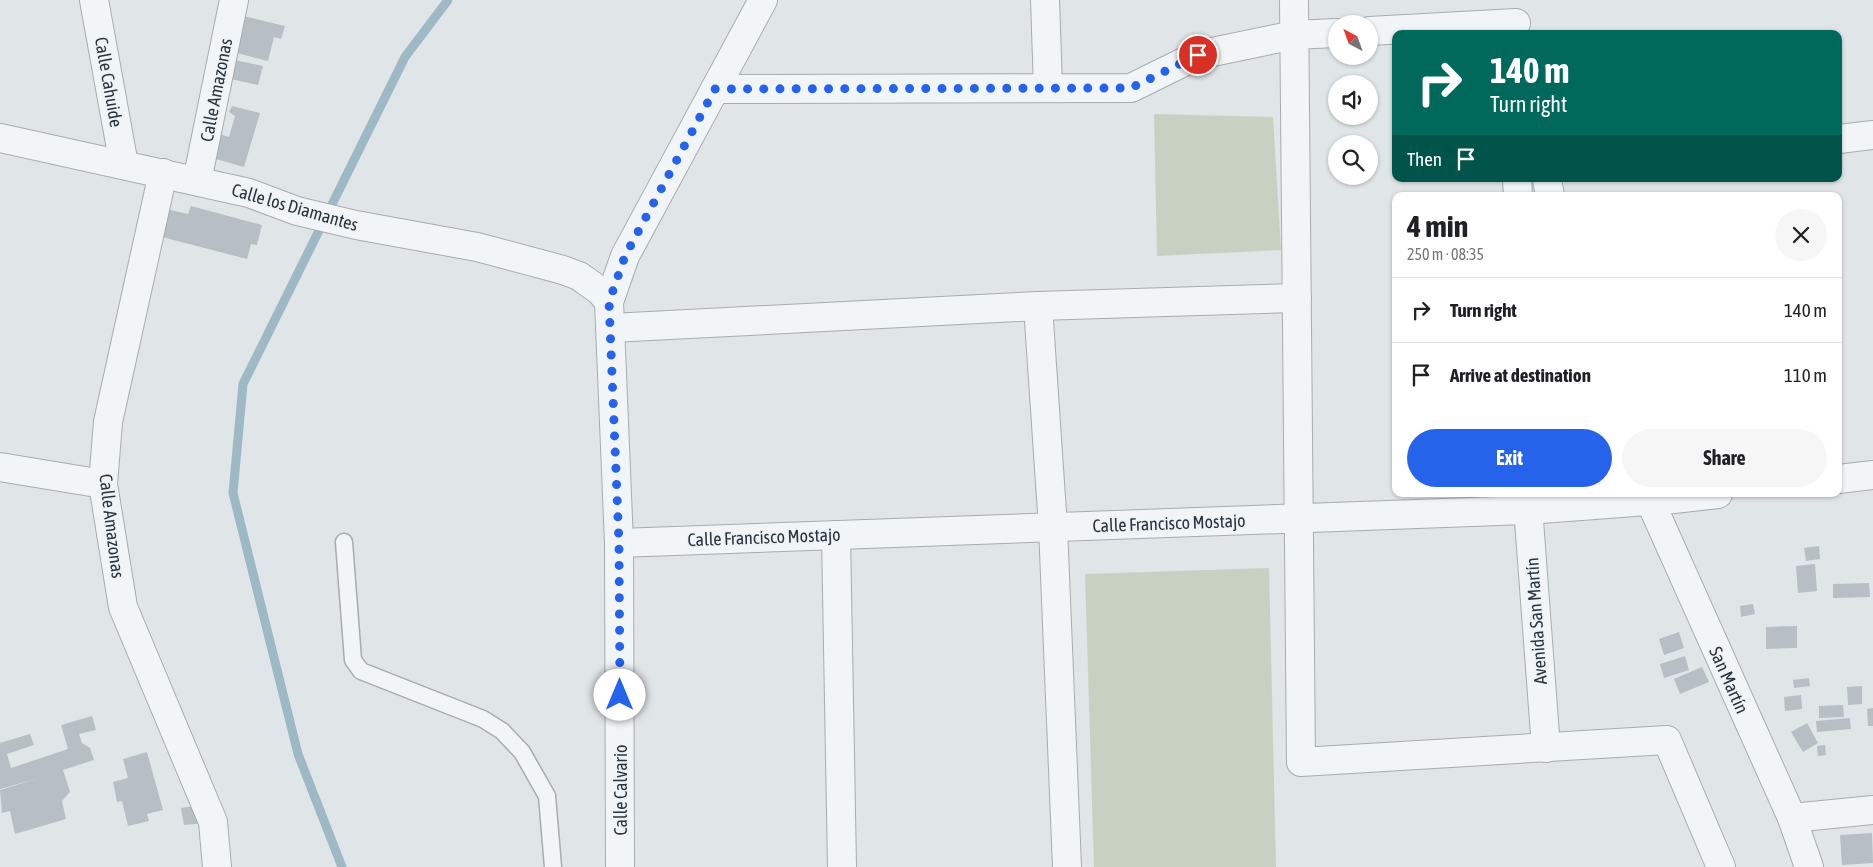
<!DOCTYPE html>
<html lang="en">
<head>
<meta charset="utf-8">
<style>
	body { margin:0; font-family:"Asap Condensed",sans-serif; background:#f6f6f6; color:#202124; height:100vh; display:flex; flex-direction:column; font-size:19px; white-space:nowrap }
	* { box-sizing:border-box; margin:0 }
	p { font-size:16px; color:#757577 }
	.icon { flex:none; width:28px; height:28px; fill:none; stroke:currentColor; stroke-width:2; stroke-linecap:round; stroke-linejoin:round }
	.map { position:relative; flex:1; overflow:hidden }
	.side { position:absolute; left:1392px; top:192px; width:450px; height:305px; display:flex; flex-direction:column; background:#fff; border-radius:10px; box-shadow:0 1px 4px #0004 }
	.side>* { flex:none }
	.banner { position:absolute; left:1392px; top:30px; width:450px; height:152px; border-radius:10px; box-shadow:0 1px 4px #0004; background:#00695c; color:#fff; overflow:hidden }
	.needle { width:32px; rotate:319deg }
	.fabs { position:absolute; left:1328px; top:15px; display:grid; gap:10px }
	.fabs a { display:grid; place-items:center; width:50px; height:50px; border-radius:50%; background:#fff; box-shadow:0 1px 4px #0004; font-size:25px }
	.pin { position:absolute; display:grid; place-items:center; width:42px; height:42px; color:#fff; margin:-21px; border:2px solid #fff; border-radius:50%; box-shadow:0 1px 5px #0007 }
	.me { position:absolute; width:55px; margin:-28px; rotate:0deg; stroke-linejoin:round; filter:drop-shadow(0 0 4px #0008) }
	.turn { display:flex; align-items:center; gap:18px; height:105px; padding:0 15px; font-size:22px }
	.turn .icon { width:65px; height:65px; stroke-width:2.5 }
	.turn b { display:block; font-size:35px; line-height:42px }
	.then { display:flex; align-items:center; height:48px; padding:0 15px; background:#0003; gap:10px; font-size:19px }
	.round { display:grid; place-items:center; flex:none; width:52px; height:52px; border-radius:26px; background:#f6f6f6 }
	.head { display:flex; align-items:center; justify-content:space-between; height:85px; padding:0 15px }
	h1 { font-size:30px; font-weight:700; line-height:38px }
	.cta { display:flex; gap:10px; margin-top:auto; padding:10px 15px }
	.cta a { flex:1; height:58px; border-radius:30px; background:#2563eb; color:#fff; font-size:20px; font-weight:700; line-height:58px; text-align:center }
	.cta a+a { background:#f6f6f6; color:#202124 }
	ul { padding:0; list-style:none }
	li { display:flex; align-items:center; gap:15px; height:65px; padding:0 15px; border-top:1px solid #e0e0e0 }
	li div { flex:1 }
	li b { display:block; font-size:19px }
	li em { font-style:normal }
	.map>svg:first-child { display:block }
	.green { fill:#c8d1c1 }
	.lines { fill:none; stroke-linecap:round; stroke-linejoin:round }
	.stream { stroke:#9db9c6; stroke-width:9 }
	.building { fill:#b7bfc4 }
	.service-casing { stroke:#a5adb2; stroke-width:19 }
	.minor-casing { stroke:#a5adb2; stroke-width:30 }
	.tertiary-casing { stroke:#a5adb2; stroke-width:30 }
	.service { stroke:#f2f5f7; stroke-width:16 }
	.minor { stroke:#f2f5f7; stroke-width:28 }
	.tertiary { stroke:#f2f5f7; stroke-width:28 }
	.route { stroke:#2563eb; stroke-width:9; stroke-dasharray:0 16.2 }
	.labels { text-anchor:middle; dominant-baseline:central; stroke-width:4; stroke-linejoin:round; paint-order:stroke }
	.street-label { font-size:18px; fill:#29353e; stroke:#eff3f6 }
</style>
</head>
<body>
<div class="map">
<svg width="1873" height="867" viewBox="0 0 1873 867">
	<rect width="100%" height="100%" fill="#e0e5e8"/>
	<g class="green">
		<polygon points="1154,114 1273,117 1281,250 1157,256"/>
		<polygon points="1269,568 1276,867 1094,867 1085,574"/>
	</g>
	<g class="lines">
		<polyline class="stream" points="342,867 298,754 233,493 243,384 405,57 448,0"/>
	</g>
	<g class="building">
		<polygon points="239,15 285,26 281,39 274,37 268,61 229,51"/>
		<polygon points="230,59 263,66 258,85 226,78"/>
		<polygon points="232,106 260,113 244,167 209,157 216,133 229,137 235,116 229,112"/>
		<polygon points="191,206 262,225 257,245 251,244 247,259 158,236 166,209 188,214"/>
		<polygon points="1819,546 1820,559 1806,561 1804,548"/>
		<polygon points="1815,564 1817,591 1798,593 1796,566"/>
		<polygon points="1869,583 1870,597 1833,598 1833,584"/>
		<polygon points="1753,604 1755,614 1741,617 1740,606"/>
		<polygon points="1797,626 1797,648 1766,649 1766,627"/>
		<polygon points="1679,632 1684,648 1664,655 1659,639"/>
		<polygon points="1685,656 1689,670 1664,678 1660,664"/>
		<polygon points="1702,667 1709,682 1680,694 1674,679"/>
		<polygon points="1809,678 1810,686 1794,688 1793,680"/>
		<polygon points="1862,686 1862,704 1848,705 1847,687"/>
		<polygon points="1801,695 1802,709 1785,711 1784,697"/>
		<polygon points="1843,705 1844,717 1819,718 1819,706"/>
		<polygon points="1873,708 1873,726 1868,726 1867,709"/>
		<polygon points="92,716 96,730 79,734 82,743 90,748 94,760 63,770 70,792 62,801 66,819 15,834 10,811 2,813 0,790 39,778 0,789 0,743 30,734 34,745 7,754 11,768 68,749 61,725"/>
		<polygon points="1850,718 1851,729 1817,732 1816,721"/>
		<polygon points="1807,723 1818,743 1803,752 1791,732"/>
		<polygon points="1825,745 1826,755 1818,756 1817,746"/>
		<polygon points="147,752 163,810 147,814 149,821 128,826 122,801 117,802 113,782 128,778 123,759"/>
		<polygon points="203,805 205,823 184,825 181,808"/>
		<polygon points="1872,833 1873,863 1842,865 1840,835"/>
	</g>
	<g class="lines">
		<defs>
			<polyline id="service" points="344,542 353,660 361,671 483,719 502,731 522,752 547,796 553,867"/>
			<g id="minor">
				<polyline points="94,0 124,165"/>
				<polyline points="1045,0 1048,88"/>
				<polyline points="1294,0 1301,762 1667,740 1721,867"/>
				<polyline points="1369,31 1516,23"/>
				<polyline points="715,89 1131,88 1198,55 1294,35 1336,33"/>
				<polyline points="1839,139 1873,135"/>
				<polyline points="163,173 108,422 103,484 123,607 213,822 217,867"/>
				<polyline points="1517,179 1518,196"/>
				<polyline points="1547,179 1550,196"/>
				<polyline points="197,181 234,0"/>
				<polyline points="1038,306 1053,527 1067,867"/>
				<polyline points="611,328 1038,306 1297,298"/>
				<polyline points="0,467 103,484"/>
				<polyline points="1839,479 1873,475"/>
				<polyline points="1527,494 1546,748"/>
				<polyline points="1647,494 1792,818 1809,867"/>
				<polyline points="836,535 842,867"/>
				<polyline points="619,543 1528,510 1674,499 1718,494"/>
				<polyline points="1792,818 1873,810"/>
			</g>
			<g id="tertiary">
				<polyline points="0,138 249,193 297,211 356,225 477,247 563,270 579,276 600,291 609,302"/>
				<polyline points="620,867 619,543 609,302 625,256 763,0"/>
			</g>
		</defs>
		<use href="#service" class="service-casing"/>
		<use href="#minor" class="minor-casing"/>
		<use href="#tertiary" class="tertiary-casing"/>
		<use href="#service" class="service"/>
		<use href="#minor" class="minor"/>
		<use href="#tertiary" class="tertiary"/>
	</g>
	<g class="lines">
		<polyline class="route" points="620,695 619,543 609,302 625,256 715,89 1131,88 1198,55"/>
	</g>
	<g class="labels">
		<g class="street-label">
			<text transform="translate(109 82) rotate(80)">Calle Cahuide</text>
			<text transform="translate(216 90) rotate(-79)">Calle Amazonas</text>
			<text transform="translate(295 207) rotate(16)">Calle los Diamantes</text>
			<text transform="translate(1169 523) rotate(-2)">Calle Francisco Mostajo</text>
			<text transform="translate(112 526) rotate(83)">Calle Amazonas</text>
			<text transform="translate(764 537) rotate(-2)">Calle Francisco Mostajo</text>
			<text transform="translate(1536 621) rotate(-94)">Avenida San Martín</text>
			<text transform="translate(1729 680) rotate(66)">San Martín</text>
			<text transform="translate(620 790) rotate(-90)">Calle Calvario</text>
		</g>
	</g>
</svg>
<div class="fabs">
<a><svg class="needle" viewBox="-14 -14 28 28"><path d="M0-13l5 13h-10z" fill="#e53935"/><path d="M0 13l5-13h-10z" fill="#757577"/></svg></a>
<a><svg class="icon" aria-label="sound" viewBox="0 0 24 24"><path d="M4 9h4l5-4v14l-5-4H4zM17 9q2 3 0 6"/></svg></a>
<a><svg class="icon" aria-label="search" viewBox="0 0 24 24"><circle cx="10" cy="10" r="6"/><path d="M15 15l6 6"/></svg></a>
</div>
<div class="pin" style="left:1198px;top:55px;background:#d93025"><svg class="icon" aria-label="arrive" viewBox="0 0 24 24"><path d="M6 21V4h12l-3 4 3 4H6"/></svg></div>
<svg class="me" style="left:620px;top:695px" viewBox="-20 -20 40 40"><circle r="19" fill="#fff"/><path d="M0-13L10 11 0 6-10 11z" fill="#2563eb"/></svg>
<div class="banner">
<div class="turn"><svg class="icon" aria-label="right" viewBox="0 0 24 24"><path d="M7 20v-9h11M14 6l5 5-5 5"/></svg><div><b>140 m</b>Turn right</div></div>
<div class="then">Then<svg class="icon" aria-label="arrive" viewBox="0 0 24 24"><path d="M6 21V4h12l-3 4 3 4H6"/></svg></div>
</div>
<section class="side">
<div class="head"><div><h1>4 min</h1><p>250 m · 08:35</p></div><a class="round"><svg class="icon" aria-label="close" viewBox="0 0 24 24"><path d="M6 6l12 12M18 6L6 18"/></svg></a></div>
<ul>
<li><svg class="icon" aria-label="right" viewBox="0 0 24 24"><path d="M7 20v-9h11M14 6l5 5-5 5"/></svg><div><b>Turn right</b></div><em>140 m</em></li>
<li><svg class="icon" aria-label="arrive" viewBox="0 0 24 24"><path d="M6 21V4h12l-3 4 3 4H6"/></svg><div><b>Arrive at destination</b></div><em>110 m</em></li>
</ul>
<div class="cta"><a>Exit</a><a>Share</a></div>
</section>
</div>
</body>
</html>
